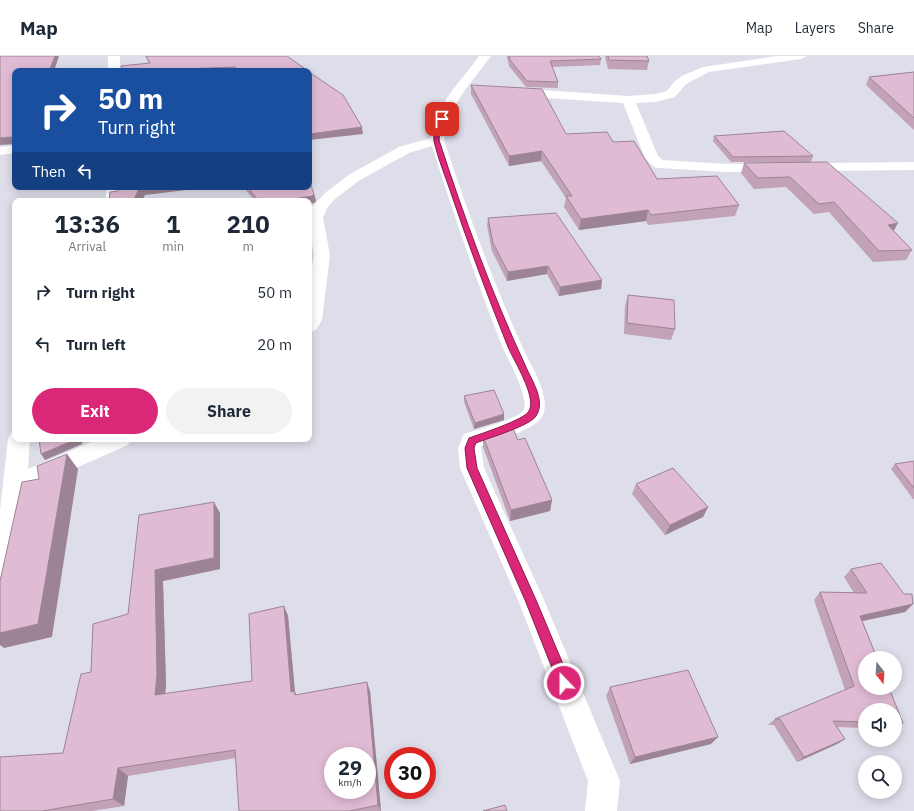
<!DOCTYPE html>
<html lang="en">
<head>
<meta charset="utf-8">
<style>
	body { margin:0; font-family:"IBM Plex Sans",sans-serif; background:#f2f2f3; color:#1f2937; height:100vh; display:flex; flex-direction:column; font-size:15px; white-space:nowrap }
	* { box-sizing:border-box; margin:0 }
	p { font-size:13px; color:#747a83 }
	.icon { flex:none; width:22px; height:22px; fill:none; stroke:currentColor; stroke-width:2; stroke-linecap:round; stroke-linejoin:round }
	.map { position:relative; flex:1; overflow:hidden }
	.details { position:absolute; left:12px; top:142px; width:300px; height:244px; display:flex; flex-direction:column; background:#fff; border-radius:8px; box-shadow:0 2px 10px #0003 }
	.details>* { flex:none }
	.top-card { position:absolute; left:12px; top:12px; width:300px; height:122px; border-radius:8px; box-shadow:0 2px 10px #0003; background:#1a4fa0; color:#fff; overflow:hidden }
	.needle { width:26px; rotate:163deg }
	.buttons { position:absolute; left:858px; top:595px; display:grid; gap:8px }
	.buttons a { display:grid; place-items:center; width:44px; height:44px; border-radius:50%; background:#fff; box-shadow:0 2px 10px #0003; font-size:20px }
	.speed { position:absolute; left:324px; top:691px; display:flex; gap:8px; font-size:20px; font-weight:700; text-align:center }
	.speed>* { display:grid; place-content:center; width:52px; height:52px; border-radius:50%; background:#fff; box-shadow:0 2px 10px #0003; line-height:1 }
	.speed small { font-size:10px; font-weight:400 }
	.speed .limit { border:6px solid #d22; background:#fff; color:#111 }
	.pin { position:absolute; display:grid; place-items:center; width:34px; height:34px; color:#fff; margin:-17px; border-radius:8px; box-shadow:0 2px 6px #0006 }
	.me { position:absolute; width:44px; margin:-22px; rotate:338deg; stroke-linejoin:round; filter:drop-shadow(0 0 3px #0008) }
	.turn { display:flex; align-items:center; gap:14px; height:84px; padding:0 20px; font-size:18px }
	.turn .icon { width:52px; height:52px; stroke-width:2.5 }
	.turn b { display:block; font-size:28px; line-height:34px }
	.then { display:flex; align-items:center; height:38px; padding:0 20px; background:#0003; gap:8px; font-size:15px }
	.eta { display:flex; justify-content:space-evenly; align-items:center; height:68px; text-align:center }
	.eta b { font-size:24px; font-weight:700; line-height:28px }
	.primary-button { display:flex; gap:8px; margin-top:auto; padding:8px 20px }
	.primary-button a { flex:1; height:46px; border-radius:24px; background:#db2777; color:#fff; font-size:16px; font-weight:700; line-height:46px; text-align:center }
	.primary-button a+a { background:#f2f2f3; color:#1f2937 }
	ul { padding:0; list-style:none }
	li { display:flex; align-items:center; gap:12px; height:52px; padding:0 20px }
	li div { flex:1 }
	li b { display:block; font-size:15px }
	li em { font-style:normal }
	header { display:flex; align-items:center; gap:24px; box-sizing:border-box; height:56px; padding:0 20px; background:#fff; border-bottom:1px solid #e0e1e3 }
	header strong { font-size:19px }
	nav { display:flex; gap:22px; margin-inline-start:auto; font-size:14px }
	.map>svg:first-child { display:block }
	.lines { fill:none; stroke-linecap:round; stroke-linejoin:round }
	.minor { fill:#fff; fill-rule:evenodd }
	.wall { fill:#c1a2b6 }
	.shaded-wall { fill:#9d8494 }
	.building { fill:#e0bcd4; stroke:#9d8494; fill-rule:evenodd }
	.route { fill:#db2777; stroke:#8e194d }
</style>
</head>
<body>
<header>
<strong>Map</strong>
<nav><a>Map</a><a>Layers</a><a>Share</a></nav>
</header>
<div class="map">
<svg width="914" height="755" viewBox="0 0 914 755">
	<rect width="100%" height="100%" fill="#dddeea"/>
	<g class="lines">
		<g class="minor">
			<rect x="108" y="0" width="12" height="15"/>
			<path d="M479,0H491C472,27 447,50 444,84C467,154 492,224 523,292C531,310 551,340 543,359C535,375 497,384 481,390L484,412L544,544L620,725L617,755H585L588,725L518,544L460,412L458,392L464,378C476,374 517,363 523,355C531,344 507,302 502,290C476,224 453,157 432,90L409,97L360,124L335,143L327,152L323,162L330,199L322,264L316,274L309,276V229L314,199L309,173V158L312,151L325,137L350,118L399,91L431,82C435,48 461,26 479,0Z"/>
			<polygon points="777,0 807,0 801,3 709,16 686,28 675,41 656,46 636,47 658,100 663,104 727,108 914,106 914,114 727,116 659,112 654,111 645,102 623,47 515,40 511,39 509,36 511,33 515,32 628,40 656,38 667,35 674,26 682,20 703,11"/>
			<polygon points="15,89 15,97 0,99 0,91"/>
			<polygon points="107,131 121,131 121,145 105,145"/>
			<polygon points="15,376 15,383 30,383 28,413 98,383 131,383 128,389 26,434 19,516 9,543 0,546 0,454 8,383 11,377"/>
		</g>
	</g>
	<g class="wall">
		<polygon points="145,0 287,0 308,15 122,15 149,7"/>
		<polygon points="507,0 599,0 601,3 600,9 552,11 558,26 558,32 526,31 509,10"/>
		<polygon points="605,0 647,0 649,5 647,14 608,13"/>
		<polygon points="914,16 914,74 866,29 869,21"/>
		<polygon points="471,29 566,78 613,86 657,123 739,149 735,160 648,169 646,165 579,174 564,151 566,142 541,105 509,110 471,38"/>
		<polygon points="714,80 813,100 811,106 731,106 713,85"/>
		<polygon points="827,106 912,194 906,204 873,206 829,156 814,158 786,131 754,133 741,117 744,107"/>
		<polygon points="243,131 309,131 314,138 316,145 314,147 309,148 309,145 255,145"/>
		<polygon points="488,162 602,224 601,233 559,240 547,218 507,225 492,195 487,170"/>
		<polygon points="628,239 675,273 671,284 624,278 625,250"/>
		<polygon points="464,340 504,364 474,373 464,346"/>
		<polygon points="483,380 518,384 552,444 550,455 510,465 483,391"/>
		<polygon points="914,405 914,443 913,443 891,413 895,408"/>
		<polygon points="636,428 708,451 703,461 665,479 632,438"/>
		<polygon points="220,457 220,513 163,525 166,629 165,638 252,625 284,550 288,560 295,636 296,639 370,635 381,755 239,755 236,702 128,720 124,750 92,755 0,755 63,697 91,616 128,558"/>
		<polygon points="851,513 904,538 913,548 905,556 862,565 903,667 895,672 895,654 865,654 865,672 837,671 845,683 837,688 797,706 774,669 768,669 775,663 845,634 814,544 820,536 854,537 844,521"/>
		<polygon points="610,631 711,688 630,708 606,640"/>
	</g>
	<g class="shaded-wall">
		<polygon points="55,0 59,0 54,15 49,15"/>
		<polygon points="362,71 363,78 309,84 309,78"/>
		<polygon points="11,81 15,88 0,89 0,82"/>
		<polygon points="542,95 541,105 509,110 509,100"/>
		<polygon points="140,131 203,131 203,132 145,139 142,145 133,145"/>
		<polygon points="314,138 316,145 314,147 309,148 309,145 283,145"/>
		<polygon points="648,154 646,165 579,174 581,163"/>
		<polygon points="898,167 892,178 888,169"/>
		<polygon points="548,210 547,218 507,225 508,216"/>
		<polygon points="602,224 601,233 559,240 560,231"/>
		<polygon points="504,358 504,364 474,373 475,367"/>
		<polygon points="77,383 83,383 82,388 45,404 41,398"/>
		<polygon points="67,398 78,413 52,581 4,592 0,589 0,577"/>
		<polygon points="552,444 550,455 510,465 511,454"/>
		<polygon points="214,446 220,457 220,513 163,525 166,629 164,648 155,639 155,514"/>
		<polygon points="708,451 703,461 665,479 670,469"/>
		<polygon points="913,548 905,556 853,567 860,560"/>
		<polygon points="284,550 288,560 295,636 299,644 291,636"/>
		<polygon points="367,626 370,635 381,755 378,749"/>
		<polygon points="718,681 711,688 630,708 635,701"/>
		<polygon points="845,683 837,688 797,706 804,701"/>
		<polygon points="118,712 128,720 124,750 113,743"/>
	</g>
	<g class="building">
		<polygon points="0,0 55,0 49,15 15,15 15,82 13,83 11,81 0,82"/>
		<polygon points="146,0 287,0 308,15 238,15 235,11 161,14 161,15 122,15 121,10 150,7"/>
		<polygon points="509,0 599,0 601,3 550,5 558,26 527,25 510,4"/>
		<polygon points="608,0 647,0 649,5 609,4"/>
		<polygon points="309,16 343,39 362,71 309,78"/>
		<polygon points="914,16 914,62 869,21"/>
		<polygon points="471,29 542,33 566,78 607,76 613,86 634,85 657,123 717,120 739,149 651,159 648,154 581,163 566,140 572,140 542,95 509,100"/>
		<polygon points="784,75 813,100 733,101 714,80"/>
		<polygon points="827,106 898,167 888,169 912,194 879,195 834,146 819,148 790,121 758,122 744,107"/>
		<polygon points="309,124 314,138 312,140 283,145 259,145 247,131 309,131"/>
		<polygon points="118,131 140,131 133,145 109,145 110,136 118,135"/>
		<polygon points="556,157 602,224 560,231 548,210 508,216 493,187 488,162"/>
		<polygon points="628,239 674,244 675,273 627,267"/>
		<polygon points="494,334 504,358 475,367 464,340"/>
		<polygon points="512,370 518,384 525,382 552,444 511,454 483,380"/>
		<polygon points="39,383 77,383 41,398"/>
		<polygon points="67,398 38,568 0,577 0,525 22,426 39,423 37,410"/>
		<polygon points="914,405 914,432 895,408"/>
		<polygon points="673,412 708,451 670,469 636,428"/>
		<path d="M214,446V502L155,514L157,619L155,639L252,625L249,558L284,550L291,636L294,635L295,639L367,626L378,749L349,755H239L235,694L118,712L113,743L42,755H0V701L63,697L81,618L91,616L93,568L128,558L139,459ZM333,700H367V734H333Z"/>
		<polygon points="881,507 904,538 912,538 913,548 860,560 877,602 865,602 865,632 889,632 903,667 895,667 895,654 865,654 865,666 833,665 845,683 804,701 780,663 775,663 854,630 820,536 867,537 851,513"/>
		<polygon points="688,614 718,681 635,701 610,631"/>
		<polygon points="505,749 507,755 483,755"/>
	</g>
	<path class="route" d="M440,62L444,63L440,73L439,84C464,161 492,238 526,311C532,325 546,345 536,360C530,370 488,382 476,387L474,392L477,412L536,544L571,627L569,632L564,633L560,632L525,544L467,412L465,392L469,382C480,378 524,364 529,355C537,341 514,305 508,291C488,241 469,190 452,140C446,122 438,103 434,85C433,76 436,69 440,62Z"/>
</svg>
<div class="buttons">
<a><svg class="needle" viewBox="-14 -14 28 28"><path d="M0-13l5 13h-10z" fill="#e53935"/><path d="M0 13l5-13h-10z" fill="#747a83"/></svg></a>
<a><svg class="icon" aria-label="sound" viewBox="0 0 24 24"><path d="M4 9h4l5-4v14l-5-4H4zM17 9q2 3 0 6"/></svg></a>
<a><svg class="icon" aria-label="search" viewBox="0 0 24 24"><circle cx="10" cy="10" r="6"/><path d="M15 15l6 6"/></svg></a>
</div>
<div class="speed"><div>29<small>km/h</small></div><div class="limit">30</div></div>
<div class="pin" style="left:442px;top:63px;background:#d93025"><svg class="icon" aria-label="arrive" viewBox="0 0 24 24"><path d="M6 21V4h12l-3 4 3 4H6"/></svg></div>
<svg class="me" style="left:564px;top:627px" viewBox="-20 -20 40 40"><circle r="17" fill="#db2777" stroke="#fff" stroke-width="3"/><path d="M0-11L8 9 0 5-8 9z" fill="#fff"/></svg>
<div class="top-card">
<div class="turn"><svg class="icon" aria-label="right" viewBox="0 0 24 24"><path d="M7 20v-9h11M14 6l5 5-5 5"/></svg><div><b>50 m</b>Turn right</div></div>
<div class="then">Then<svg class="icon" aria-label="left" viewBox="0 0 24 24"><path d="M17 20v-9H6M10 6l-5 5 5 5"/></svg></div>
</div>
<section class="details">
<div class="eta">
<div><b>13:36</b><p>Arrival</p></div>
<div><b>1</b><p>min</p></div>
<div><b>210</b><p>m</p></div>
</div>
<ul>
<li><svg class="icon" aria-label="right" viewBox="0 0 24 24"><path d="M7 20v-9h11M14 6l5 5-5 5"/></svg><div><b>Turn right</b></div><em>50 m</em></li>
<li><svg class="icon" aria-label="left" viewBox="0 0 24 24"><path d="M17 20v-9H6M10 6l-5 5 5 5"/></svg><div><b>Turn left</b></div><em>20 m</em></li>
</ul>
<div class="primary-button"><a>Exit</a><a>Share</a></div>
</section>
</div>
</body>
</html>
